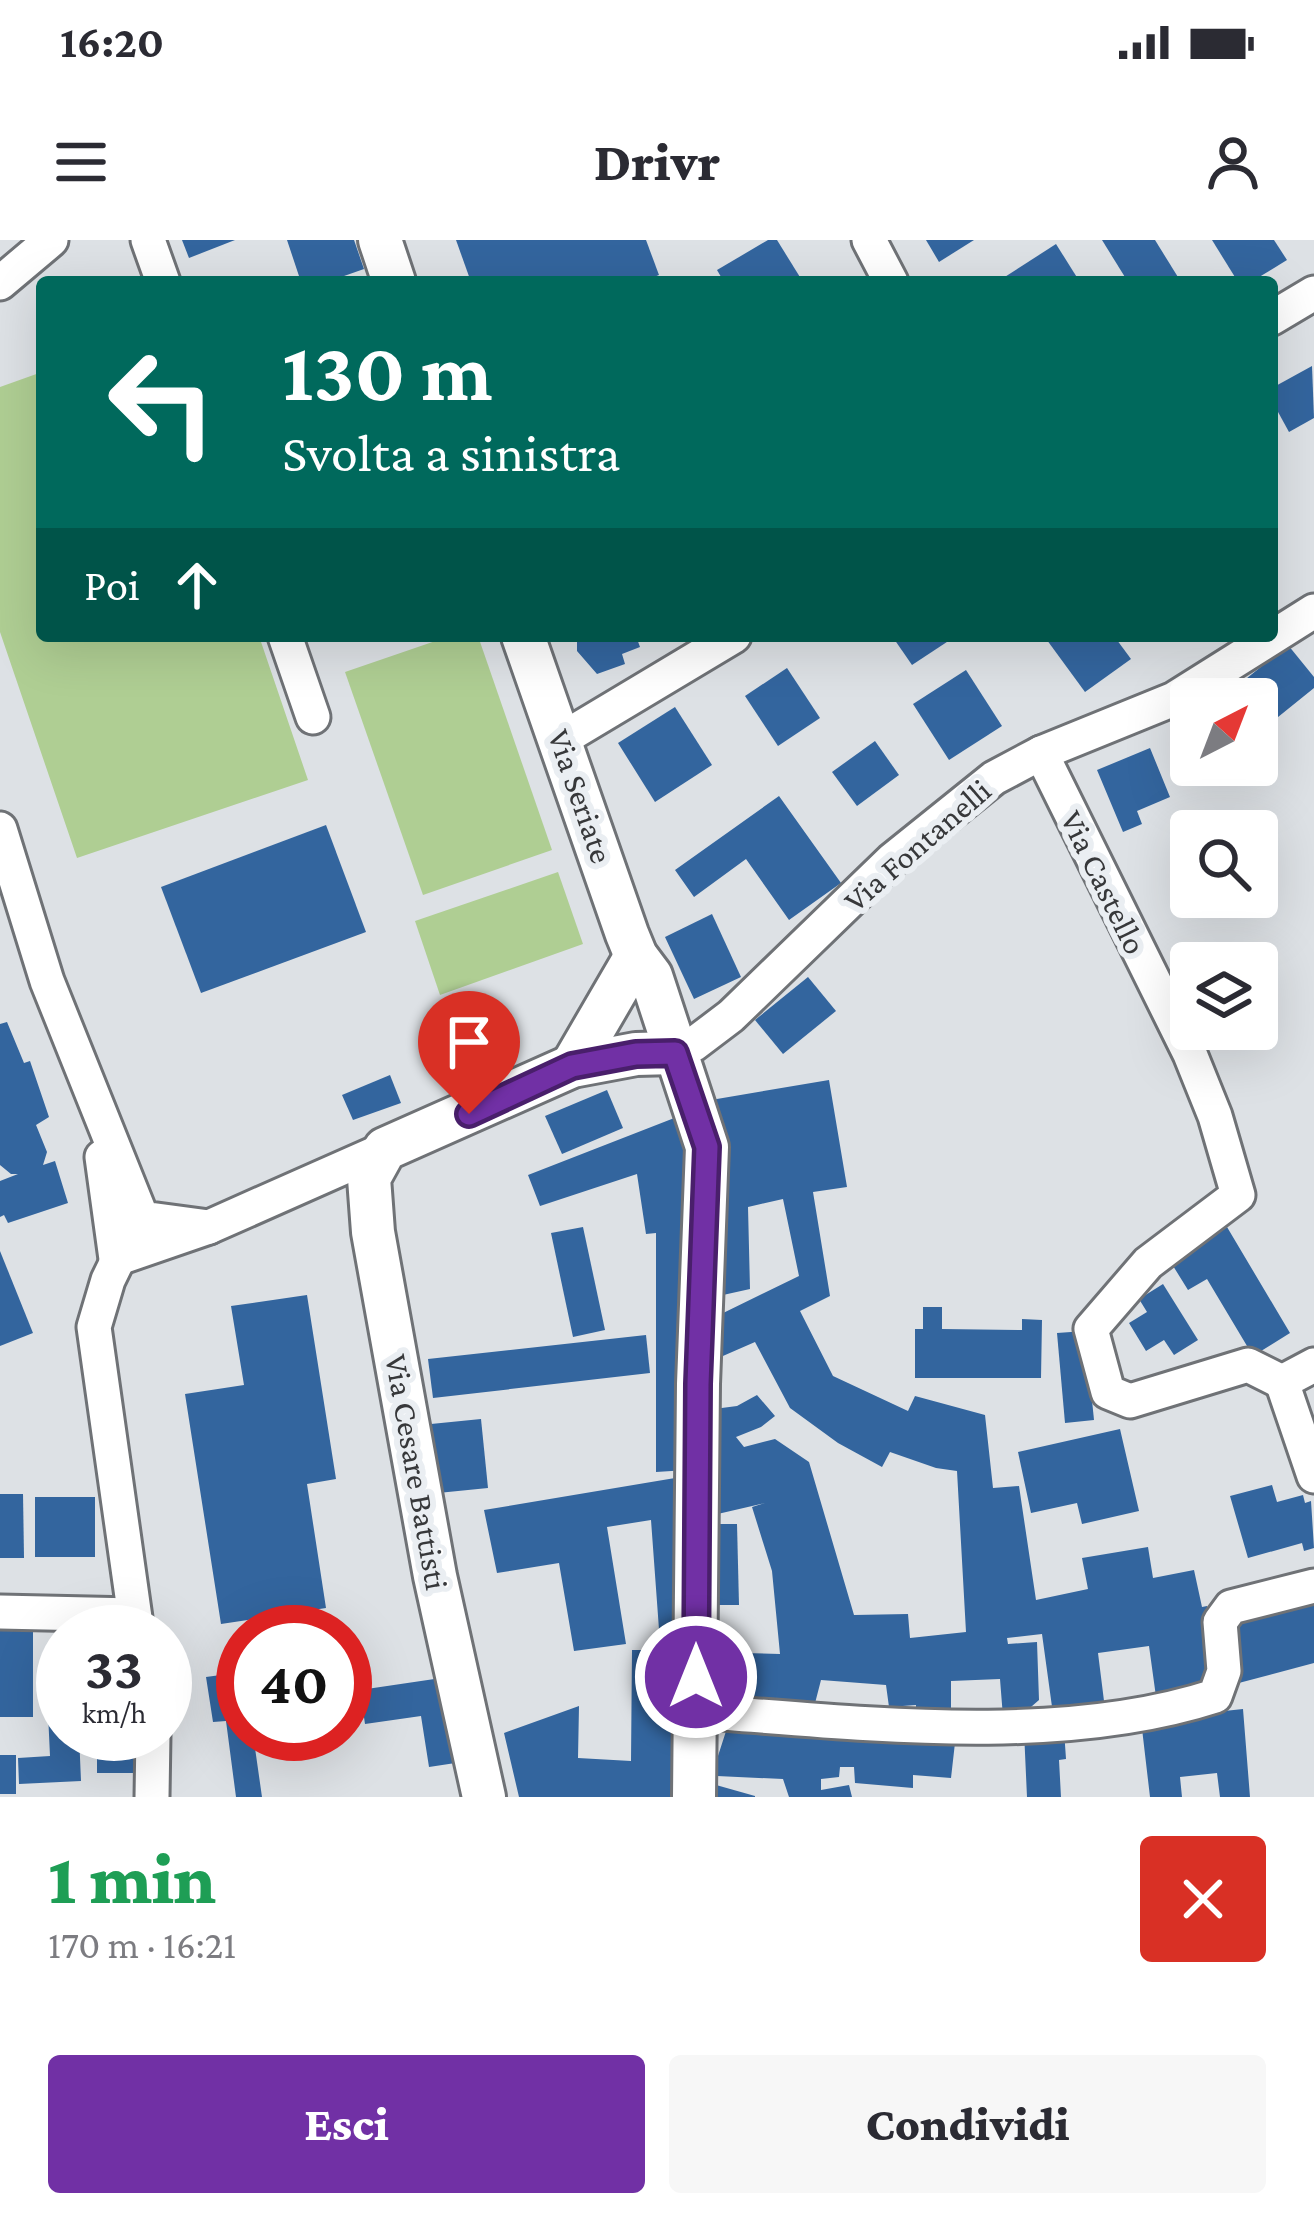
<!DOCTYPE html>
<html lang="it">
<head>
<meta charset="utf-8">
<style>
	body { margin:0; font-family:"Crimson Pro",serif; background:#f7f7f7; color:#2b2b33; height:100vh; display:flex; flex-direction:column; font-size:45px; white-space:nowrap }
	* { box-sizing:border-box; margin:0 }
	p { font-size:39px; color:#7c7c81 }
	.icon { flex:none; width:66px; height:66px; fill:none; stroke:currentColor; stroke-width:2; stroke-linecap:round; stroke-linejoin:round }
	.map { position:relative; height:1557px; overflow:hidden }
	.side { display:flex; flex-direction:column; background:#fff; flex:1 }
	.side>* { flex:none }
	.banner { position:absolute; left:36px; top:36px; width:1242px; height:366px; border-radius:12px; box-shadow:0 12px 48px #0002; background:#00695c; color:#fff; overflow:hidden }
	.needle { width:78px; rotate:42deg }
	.tools { position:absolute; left:1170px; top:438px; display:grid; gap:24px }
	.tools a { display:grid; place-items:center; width:108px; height:108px; border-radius:12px; background:#fff; box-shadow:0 12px 48px #0002; font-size:60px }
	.speed { position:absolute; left:36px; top:1365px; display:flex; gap:24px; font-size:60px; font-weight:700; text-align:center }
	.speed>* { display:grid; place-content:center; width:156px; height:156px; border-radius:50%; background:#fff; box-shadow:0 12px 48px #0002; line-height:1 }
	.speed small { font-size:30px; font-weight:400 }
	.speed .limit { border:18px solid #d22; background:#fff; color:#111 }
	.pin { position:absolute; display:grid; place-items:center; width:102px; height:102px; color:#fff; margin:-123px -51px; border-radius:50% 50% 50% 0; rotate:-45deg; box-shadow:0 0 12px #0007 }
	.pin .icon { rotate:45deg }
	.me { position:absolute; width:132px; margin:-66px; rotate:0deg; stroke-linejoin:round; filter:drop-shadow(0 0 9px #0008) }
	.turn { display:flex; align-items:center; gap:42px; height:252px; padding:0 48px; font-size:54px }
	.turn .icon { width:156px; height:156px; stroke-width:2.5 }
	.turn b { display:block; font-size:84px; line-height:102px }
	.then { display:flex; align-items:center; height:114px; padding:0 48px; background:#0003; gap:24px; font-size:45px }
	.round { display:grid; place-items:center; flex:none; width:126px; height:126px; border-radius:12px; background:#f7f7f7 }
	.head { display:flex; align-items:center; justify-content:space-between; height:204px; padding:0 48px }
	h1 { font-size:72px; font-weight:800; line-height:90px; color:#1e9e55 }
	.cta { display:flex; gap:24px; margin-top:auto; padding:24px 48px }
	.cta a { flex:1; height:138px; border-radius:12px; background:#7130a5; color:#fff; font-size:48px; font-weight:800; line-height:138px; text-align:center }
	.cta a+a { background:#f7f7f7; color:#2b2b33 }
	.status { display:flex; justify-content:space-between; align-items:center; height:84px; padding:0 60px; background:#fff; direction:ltr }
	.status svg { height:33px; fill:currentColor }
	header { display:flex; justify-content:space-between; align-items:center; height:156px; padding:0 48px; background:#fff; font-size:54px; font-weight:800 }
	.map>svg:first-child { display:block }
	.green { fill:#afce93 }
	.building { fill:#33659e }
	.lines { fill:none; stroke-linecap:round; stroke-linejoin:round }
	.minor-casing { stroke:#6f7276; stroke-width:39 }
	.tertiary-casing { stroke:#6f7276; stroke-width:48 }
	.minor { stroke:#fff; stroke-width:33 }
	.tertiary { stroke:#fff; stroke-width:42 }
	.route-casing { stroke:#491f6b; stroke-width:30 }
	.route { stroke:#7130a5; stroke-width:21 }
	.labels { text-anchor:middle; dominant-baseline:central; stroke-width:12; stroke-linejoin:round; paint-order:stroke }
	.street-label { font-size:33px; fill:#37383a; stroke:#eaeef2 }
</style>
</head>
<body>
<div class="status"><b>16:20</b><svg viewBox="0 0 49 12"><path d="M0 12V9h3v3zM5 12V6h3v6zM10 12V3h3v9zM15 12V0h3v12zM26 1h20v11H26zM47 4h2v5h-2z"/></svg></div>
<header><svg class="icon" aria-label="menu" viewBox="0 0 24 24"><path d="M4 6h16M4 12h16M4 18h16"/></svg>Drivr<svg class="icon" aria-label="person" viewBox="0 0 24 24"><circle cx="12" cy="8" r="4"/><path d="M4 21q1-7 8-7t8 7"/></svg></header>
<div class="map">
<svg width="1314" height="1557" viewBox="0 0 1314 1557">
	<rect width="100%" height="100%" fill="#dde1e5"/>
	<g class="green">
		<polygon points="42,132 42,396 259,396 308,540 77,618 0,392 0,147"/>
		<polygon points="450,396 478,396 552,610 423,655 345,432"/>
		<polygon points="558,632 583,704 440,755 415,681"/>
	</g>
	<g class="building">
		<polygon points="182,0 235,0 189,18"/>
		<polygon points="287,0 354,0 364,29 327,42 301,42"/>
		<polygon points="456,0 646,0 659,35 641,42 471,42"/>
		<polygon points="768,0 777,0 803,42 724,42 717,30"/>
		<polygon points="926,0 974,0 939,22"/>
		<polygon points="1102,0 1155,0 1181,42 1128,42"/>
		<polygon points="1212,0 1274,0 1287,20 1251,42 1238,42"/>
		<polygon points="1056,4 1078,39 1073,42 997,42"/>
		<polygon points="1312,126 1314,178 1289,192 1272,161 1272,148"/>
		<polygon points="577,396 636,396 640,407 622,414 625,424 597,434 577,411"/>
		<polygon points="892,396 956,396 912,425"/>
		<polygon points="1044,396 1114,396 1131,419 1085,452"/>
		<polygon points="1288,405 1314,437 1314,448 1257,494 1257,459 1221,459"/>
		<polygon points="787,428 820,478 778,506 745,456"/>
		<polygon points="966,430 1002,486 949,520 913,464"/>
		<polygon points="675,467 712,525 655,562 618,503"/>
		<polygon points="875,501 899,535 857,566 832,532"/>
		<polygon points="1150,508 1170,557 1137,571 1142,584 1123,592 1097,530"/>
		<polygon points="779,556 841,643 789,680 746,619 694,657 675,630"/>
		<polygon points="326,585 366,692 201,753 161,647"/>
		<polygon points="712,674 741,737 694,759 665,697"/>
		<polygon points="808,737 836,771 783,814 755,780"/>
		<polygon points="7,782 24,823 30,821 49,877 36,885 47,912 43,925 55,921 68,963 8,983 4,975 0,977 0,941 18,934 11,934 0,925 0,784"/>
		<polygon points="390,835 401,863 353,880 342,855"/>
		<polygon points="829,840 847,947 813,952 830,1056 800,1071 833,1136 908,1171 915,1156 985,1175 993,1248 1019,1246 1036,1360 1088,1349 1082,1318 1148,1307 1153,1338 1194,1330 1202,1367 1207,1366 1213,1426 1191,1455 1157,1464 1149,1406 1098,1413 1105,1469 1053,1474 1042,1394 1007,1398 1008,1404 1037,1402 1039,1460 1024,1473 1003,1477 1000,1439 951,1441 951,1475 916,1474 916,1465 889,1467 886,1445 821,1440 813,1471 711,1456 713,1403 744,1406 744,1413 780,1414 772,1331 752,1267 765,1263 709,1276 714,1169 737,1166 757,1155 775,1176 761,1187 736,1197 744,1207 775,1199 809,1222 854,1375 908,1374 910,1398 966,1392 957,1231 936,1228 890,1212 882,1227 838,1203 790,1168 755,1102 716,1119 715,1077 799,1036 783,959 748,967 750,1049 714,1057 711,860"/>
		<polygon points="607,850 623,888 562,914 545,876"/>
		<polygon points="682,875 695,910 687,1230 656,1232 656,993 646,994 637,934 540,966 528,935"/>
		<polygon points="583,987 605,1090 573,1097 551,993"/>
		<polygon points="1227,987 1290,1093 1253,1116 1207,1039 1188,1050 1170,1021"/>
		<polygon points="0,1011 33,1093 0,1106"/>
		<polygon points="1163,1044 1198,1100 1174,1115 1164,1100 1146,1111 1129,1083 1147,1072 1139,1059"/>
		<polygon points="307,1055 336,1239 307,1244 326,1368 221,1384 185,1154 244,1145 231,1066"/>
		<polygon points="923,1067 942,1067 942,1089 1022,1090 1022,1079 1042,1080 1041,1138 915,1138 915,1089 923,1089"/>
		<polygon points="1085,1091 1094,1180 1065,1183 1057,1093"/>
		<polygon points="646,1095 650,1133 433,1158 428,1119"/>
		<polygon points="481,1179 488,1248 438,1253 431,1184"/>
		<polygon points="1120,1189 1139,1271 1082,1284 1077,1263 1031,1273 1018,1212"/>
		<polygon points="687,1236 689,1404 660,1403 651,1280 607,1287 626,1404 574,1411 559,1323 497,1333 484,1270"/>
		<polygon points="1272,1245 1277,1262 1303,1255 1305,1263 1311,1261 1314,1308 1304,1311 1302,1303 1248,1318 1230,1256"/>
		<polygon points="0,1254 23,1254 24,1318 0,1318"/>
		<rect x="35" y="1257" width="60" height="60"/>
		<polygon points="712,1284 737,1284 739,1365 713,1365"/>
		<polygon points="1314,1362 1314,1423 1235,1444 1228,1386"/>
		<polygon points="0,1385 33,1386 33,1477 0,1477"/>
		<polygon points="632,1410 690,1410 683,1557 519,1557 504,1493 579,1466 578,1518 631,1521"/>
		<polygon points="243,1432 243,1494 281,1494 283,1505 255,1508 262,1557 236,1557 226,1481 213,1482 206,1437"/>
		<polygon points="448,1437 462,1522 429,1527 421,1476 365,1484 360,1450"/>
		<polygon points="1243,1469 1250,1557 1220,1557 1217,1533 1180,1537 1182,1557 1150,1557 1141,1480"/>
		<polygon points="63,1472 63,1494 79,1494 81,1541 19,1544 18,1518 50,1516 48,1473"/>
		<polygon points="728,1485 956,1494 951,1538 913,1535 913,1548 855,1543 854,1527 840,1527 839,1537 821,1539 821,1550 849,1545 852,1557 789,1557 783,1539 717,1536 717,1519"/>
		<polygon points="1064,1490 1066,1519 1059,1520 1061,1557 1027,1557 1024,1491"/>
		<rect x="97" y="1494" width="46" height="39"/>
		<rect x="0" y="1515" width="16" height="39"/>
		<polygon points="709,1543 755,1556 755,1557 708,1557"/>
	</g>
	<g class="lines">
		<defs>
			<g id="minor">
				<polyline points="148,0 163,42"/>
				<polyline points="869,0 891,42"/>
				<polyline points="0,43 51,0"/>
				<polyline points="1272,78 1314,53"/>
				<polyline points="285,396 313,477"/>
				<polyline points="562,499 734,396"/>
				<polyline points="1041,513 1190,814 1215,876 1238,955 1148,1023 1091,1089 1108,1152 1130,1161 1248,1125 1282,1142"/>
				<polyline points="0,589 47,741 142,978 209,987"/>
				<polyline points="675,813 694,804 731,776 892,620 994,538 1041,513 1174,459 1314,371"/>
				<polyline points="102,917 116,1019 209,987 385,909"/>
				<polyline points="127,1001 108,1040 94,1087 137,1392"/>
				<polyline points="1314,1125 1282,1142 1314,1236"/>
				<polyline points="0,1372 134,1375"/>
				<path d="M696,1471C859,1483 1058,1507 1215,1456L1224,1431L1220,1382L1231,1367L1314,1346"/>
				<polyline points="152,1557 153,1494"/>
			</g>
			<g id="tertiary">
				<polyline points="380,0 394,42"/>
				<polyline points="523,396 627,694 636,716 651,736 707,907 698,1144 694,1557"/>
				<polyline points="572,826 636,716"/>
				<polyline points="484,1557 435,1336 373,992 369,938 385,909 572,826 636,814 675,813"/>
			</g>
		</defs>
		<use href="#minor" class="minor-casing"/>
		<use href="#tertiary" class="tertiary-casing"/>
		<use href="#minor" class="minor"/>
		<use href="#tertiary" class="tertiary"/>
	</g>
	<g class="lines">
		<defs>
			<polyline id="route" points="469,874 572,826 636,814 675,813 707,907 698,1144 696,1437"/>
		</defs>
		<use href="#route" class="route-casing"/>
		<use href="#route" class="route"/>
	</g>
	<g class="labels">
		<g class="street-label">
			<text transform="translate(581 556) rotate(71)">Via Seriate</text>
			<text transform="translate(917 605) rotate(-41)">Via Fontanelli</text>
			<text transform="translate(1104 642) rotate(64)">Via Castello</text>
			<text transform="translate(417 1232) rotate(80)">Via Cesare Battisti</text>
		</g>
	</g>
</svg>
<div class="tools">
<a><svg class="needle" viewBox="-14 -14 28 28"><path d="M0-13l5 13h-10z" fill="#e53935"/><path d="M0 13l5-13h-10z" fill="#7c7c81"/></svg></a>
<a><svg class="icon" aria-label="search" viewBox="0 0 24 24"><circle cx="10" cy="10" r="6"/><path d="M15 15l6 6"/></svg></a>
<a><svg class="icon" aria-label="layers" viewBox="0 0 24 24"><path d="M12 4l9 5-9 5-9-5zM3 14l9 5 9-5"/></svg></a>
</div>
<div class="speed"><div>33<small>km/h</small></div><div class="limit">40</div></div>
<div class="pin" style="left:469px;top:874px;background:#d93025"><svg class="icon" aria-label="arrive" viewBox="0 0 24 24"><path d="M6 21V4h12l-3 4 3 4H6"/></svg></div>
<svg class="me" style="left:696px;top:1437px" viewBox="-20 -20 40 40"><circle r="17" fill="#7130a5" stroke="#fff" stroke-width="3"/><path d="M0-11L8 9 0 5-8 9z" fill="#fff"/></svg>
<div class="banner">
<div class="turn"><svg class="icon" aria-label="left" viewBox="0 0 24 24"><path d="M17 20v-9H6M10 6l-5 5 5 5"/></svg><div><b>130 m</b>Svolta a sinistra</div></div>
<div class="then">Poi<svg class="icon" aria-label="ahead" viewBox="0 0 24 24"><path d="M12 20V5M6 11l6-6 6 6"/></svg></div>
</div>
</div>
<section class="side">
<div class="head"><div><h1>1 min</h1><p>170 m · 16:21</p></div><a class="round" style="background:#d93025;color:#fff"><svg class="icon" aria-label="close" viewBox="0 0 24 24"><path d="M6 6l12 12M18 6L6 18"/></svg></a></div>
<div class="cta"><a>Esci</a><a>Condividi</a></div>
</section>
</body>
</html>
